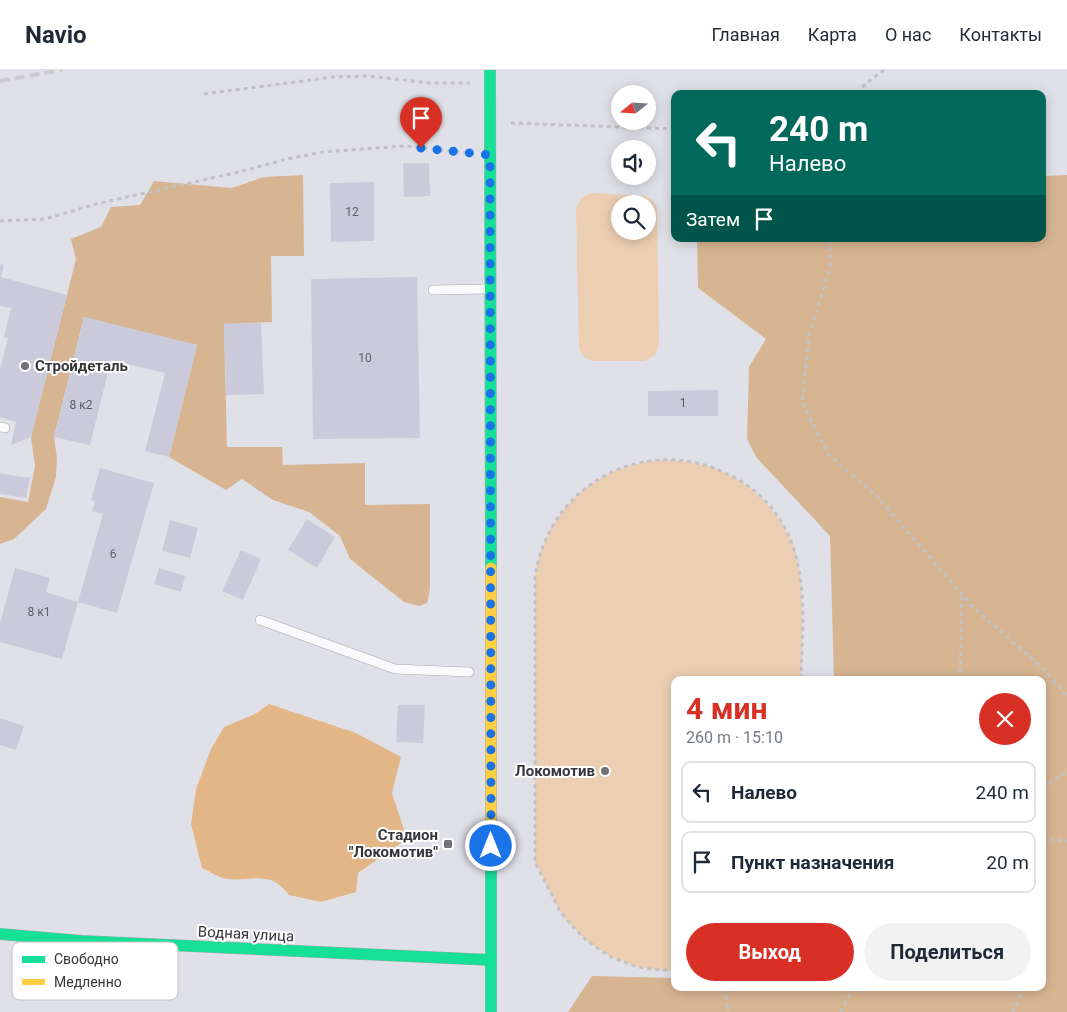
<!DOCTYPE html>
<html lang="ru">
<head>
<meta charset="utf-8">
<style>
	body { margin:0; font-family:Roboto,sans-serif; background:#f2f2f3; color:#1f2937; height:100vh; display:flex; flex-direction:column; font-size:19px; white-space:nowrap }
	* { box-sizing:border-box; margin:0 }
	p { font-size:16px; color:#747a83 }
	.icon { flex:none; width:28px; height:28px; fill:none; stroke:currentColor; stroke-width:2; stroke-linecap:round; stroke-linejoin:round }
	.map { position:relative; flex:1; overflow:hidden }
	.sheet { position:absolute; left:671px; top:606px; width:375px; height:315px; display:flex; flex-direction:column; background:#fff; border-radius:10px; box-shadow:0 2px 12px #0003 }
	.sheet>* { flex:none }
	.top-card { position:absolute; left:671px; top:20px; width:375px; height:152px; border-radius:10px; box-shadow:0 2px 12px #0003; background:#00695c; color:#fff; overflow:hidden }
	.needle { width:32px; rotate:252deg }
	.tools { position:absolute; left:611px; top:15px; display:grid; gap:10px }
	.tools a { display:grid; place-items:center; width:45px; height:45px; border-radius:50%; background:#fff; box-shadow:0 2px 12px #0003; font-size:25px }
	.pin { position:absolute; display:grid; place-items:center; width:42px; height:42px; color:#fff; margin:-51px -21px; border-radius:50% 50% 50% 0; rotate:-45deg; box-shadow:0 0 5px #0007 }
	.pin .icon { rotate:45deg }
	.me { position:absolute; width:55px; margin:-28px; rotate:0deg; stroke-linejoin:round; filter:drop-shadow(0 0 4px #0008) }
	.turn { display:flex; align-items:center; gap:18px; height:105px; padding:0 15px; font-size:22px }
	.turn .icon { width:65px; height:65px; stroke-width:2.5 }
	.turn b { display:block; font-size:35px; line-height:42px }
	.then { display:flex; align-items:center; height:48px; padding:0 15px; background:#0003; gap:10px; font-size:19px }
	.round { display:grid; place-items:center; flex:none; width:52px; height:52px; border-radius:26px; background:#f2f2f3 }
	.summary { display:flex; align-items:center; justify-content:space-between; height:85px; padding:0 15px }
	h1 { font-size:30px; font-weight:700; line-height:38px; color:#d93025 }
	.button { display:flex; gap:10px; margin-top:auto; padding:10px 15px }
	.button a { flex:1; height:58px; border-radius:30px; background:#d93025; color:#fff; font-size:20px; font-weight:700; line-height:58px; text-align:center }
	.button a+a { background:#f2f2f3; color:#1f2937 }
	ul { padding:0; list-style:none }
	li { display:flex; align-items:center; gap:15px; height:62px; margin:0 10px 8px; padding:0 5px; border:2px solid #e0e1e3; border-radius:10px }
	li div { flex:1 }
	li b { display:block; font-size:19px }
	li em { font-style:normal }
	header { display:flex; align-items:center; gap:30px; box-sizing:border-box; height:70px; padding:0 25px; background:#fff; border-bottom:1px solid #e0e1e3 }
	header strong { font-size:24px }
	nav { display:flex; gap:28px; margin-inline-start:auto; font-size:18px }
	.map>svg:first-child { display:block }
	.green { fill:#ecceb2; fill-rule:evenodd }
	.forest { fill:#d7b592 }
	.water { fill:#e2b687 }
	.building { fill:#cacada }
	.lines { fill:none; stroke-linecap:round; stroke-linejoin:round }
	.lane-casing { stroke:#a7a8ad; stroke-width:10 }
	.fast-casing { stroke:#a7a8ad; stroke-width:12 }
	.slow-casing { stroke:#a7a8ad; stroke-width:12 }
	.path { stroke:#c2c2c5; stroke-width:3; stroke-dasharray:4 4; stroke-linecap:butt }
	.lane { stroke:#fafafc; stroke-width:9 }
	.fast { stroke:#16e098; stroke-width:11 }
	.slow { stroke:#ffcf43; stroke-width:11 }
	.rail { stroke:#cbcbcd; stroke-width:4; stroke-dasharray:10 5; stroke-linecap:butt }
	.route { stroke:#1a73e8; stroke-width:9; stroke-dasharray:0 16.2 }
	.poi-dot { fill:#717177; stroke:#fff; stroke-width:2 }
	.labels { text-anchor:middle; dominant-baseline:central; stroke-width:4; stroke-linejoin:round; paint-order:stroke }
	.number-label { font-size:12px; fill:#5c5d64 }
	.poi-label { font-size:15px; font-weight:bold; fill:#35353a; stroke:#fff; text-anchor:end }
	.street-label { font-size:15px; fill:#35353a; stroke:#fff }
	.key { fill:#fff; stroke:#c2c2c4; stroke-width:1 }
	.key-label { font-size:14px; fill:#35353a }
</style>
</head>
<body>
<header>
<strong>Navio</strong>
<nav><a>Главная</a><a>Карта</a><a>О нас</a><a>Контакты</a></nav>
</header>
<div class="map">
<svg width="1067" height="942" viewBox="0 0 1067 942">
	<rect width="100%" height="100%" fill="#e0e1e8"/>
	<g class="green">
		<path d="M591,123L645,126L653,131L657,137L659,275L655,285L645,291H593L584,287L579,279L576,138L581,128ZM620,134H648V161H620Z"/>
		<path d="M659,390C710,390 750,407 779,450C786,460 793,472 796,484C805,525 802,568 801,610H675V901L650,899L638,897L611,887L587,871L571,855L560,841L535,792V507C545,442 593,397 659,390Z"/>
	</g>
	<g class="forest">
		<polygon points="303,105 304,186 271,186 272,252 224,254 227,377 282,377 283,395 365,393 365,435 430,434 430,519 427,533 419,536 404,532 350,489 340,466 309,442 273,430 242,409 226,420 169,387 197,275 84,247 54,367 57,388 56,407 46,439 14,469 0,474 0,427 28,432 35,396 31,367 76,189 71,169 101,157 111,137 140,135 154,111 232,118 264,107"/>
		<polygon points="1067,105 1067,942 568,942 592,906 675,908 675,918 1042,918 1042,610 834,610 830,466 756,387 747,369 749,297 766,269 698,218 697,169 1042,169 1043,106"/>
	</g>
	<path class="water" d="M269,634L356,663L401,687L392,723L407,769L358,803L356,822L321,832L289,825C270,799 252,812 227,809C219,808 209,801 202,798L191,754L196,719L211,679L224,657L255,644Z"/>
	<g class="building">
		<polygon points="403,93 429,93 430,126 404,127"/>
		<polygon points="374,112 374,171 331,172 330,113"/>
		<polygon points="0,194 4,195 1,207 67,225 31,367 11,375 16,352 0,347 0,299 8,268 4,267 11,238 0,236"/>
		<polygon points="417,207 420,368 313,369 311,209"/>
		<polygon points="84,247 197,275 169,387 145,381 165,303 111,290 90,375 54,367"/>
		<polygon points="261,253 264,324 226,325 224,254"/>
		<polygon points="718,320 718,346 648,346 648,321"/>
		<polygon points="100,398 154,413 117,543 78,532 62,589 0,572 0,553 15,498 50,508 46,522 78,532 103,444 92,441 95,431 91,430"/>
		<polygon points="0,403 30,408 26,428 0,424"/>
		<polygon points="307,449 335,467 317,498 288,480"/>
		<polygon points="170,450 198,458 190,488 162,481"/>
		<polygon points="241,480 261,489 243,530 222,521"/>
		<polygon points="159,498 185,506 181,522 154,514"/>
		<polygon points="398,635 425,635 423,673 396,672"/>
		<polygon points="0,648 24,656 16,680 0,675"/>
	</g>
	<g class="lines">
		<defs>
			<g id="lane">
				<polyline points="433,220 488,219"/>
				<polyline points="0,357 5,358"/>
				<polyline points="260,550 395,599 469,602"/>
			</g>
			<g id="fast">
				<polyline points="490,0 491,498"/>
				<polyline points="491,765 491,942"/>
				<polyline points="0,864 82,871 491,890"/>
			</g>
			<polyline id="slow" points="491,498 491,765"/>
		</defs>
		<use href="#lane" class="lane-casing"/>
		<use href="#fast" class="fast-casing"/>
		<use href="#slow" class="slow-casing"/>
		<g class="path">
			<polyline points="204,24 333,7 369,6 430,13 470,13"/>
			<polyline points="858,24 865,14 884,0"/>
			<polyline points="511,53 675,59"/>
			<polyline points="0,151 45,149 96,134 239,102 287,89 323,82 404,76 470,83"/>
			<polyline points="830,169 830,198 809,265 802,332 828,384 875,424 973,537 1040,596 1067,626"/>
			<polyline points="960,610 962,526"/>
			<polyline points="1042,718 1067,702"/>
			<polyline points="1042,769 1067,771"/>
			<path d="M675,901L650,899L638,897L611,887L587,871L571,855L560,841L535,792V507C549,411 652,359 737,409C757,420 776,439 786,460C809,506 802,560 801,610"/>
			<polyline points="723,918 726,925 728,942"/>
			<polyline points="841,942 851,920 854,918"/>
			<polyline points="1012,942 1025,918"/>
		</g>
		<use href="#lane" class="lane"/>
		<use href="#fast" class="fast"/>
		<use href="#slow" class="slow"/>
		<polyline class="rail" points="0,11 62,0"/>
	</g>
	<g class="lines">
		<polyline class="route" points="421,78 490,85 491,776"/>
	</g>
	<g class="poi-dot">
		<circle cx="25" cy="296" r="5"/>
		<circle cx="605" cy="701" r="5"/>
		<rect x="443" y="769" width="10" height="10" rx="2.5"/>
	</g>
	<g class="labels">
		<g class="number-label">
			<text x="352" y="142">12</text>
			<text x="365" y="288">10</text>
			<text x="683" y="333">1</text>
			<text x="81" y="335">8 к2</text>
			<text x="113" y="484">6</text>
			<text x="39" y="542">8 к1</text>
		</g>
		<g class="poi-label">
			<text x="35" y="296" text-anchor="start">Стройдеталь</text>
			<text x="595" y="701">Локомотив</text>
			<text x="438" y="765">Стадион<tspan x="438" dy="17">"Локомотив"</tspan></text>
		</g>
		<g class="street-label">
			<text transform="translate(246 864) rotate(3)">Водная улица</text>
		</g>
	</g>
	<rect x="12" y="872" width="166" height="58" rx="8" class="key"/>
	<rect x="22" y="886" width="23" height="7" fill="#16e098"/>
	<rect x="22" y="909" width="23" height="6" fill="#ffcf43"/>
	<g class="key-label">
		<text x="54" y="894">Свободно</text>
		<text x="54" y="917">Медленно</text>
	</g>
</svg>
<div class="tools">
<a><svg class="needle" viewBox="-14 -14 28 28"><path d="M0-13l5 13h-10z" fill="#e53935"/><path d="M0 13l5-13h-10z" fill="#747a83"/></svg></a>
<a><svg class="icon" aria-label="sound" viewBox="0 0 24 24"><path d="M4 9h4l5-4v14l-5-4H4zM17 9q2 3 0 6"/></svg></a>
<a><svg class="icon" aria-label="search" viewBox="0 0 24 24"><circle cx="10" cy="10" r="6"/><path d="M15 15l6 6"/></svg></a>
</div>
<div class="pin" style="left:421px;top:78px;background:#d93025"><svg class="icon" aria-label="arrive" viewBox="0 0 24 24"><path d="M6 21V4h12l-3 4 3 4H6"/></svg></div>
<svg class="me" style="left:491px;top:776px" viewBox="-20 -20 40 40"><circle r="17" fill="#1a73e8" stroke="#fff" stroke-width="3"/><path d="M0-11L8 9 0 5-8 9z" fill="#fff"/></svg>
<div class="top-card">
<div class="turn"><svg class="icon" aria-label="left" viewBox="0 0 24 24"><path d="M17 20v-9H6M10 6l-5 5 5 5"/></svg><div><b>240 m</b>Налево</div></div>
<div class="then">Затем<svg class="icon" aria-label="arrive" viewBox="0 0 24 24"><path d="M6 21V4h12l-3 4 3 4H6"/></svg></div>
</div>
<section class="sheet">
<div class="summary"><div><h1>4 мин</h1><p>260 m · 15:10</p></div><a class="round" style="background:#d93025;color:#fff"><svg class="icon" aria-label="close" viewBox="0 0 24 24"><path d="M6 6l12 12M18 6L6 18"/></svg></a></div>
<ul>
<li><svg class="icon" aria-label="left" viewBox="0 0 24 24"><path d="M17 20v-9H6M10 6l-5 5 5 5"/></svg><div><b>Налево</b></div><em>240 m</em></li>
<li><svg class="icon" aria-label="arrive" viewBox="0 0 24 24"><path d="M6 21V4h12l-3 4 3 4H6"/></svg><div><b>Пункт назначения</b></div><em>20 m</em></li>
</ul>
<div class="button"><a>Выход</a><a>Поделиться</a></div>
</section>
</div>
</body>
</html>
